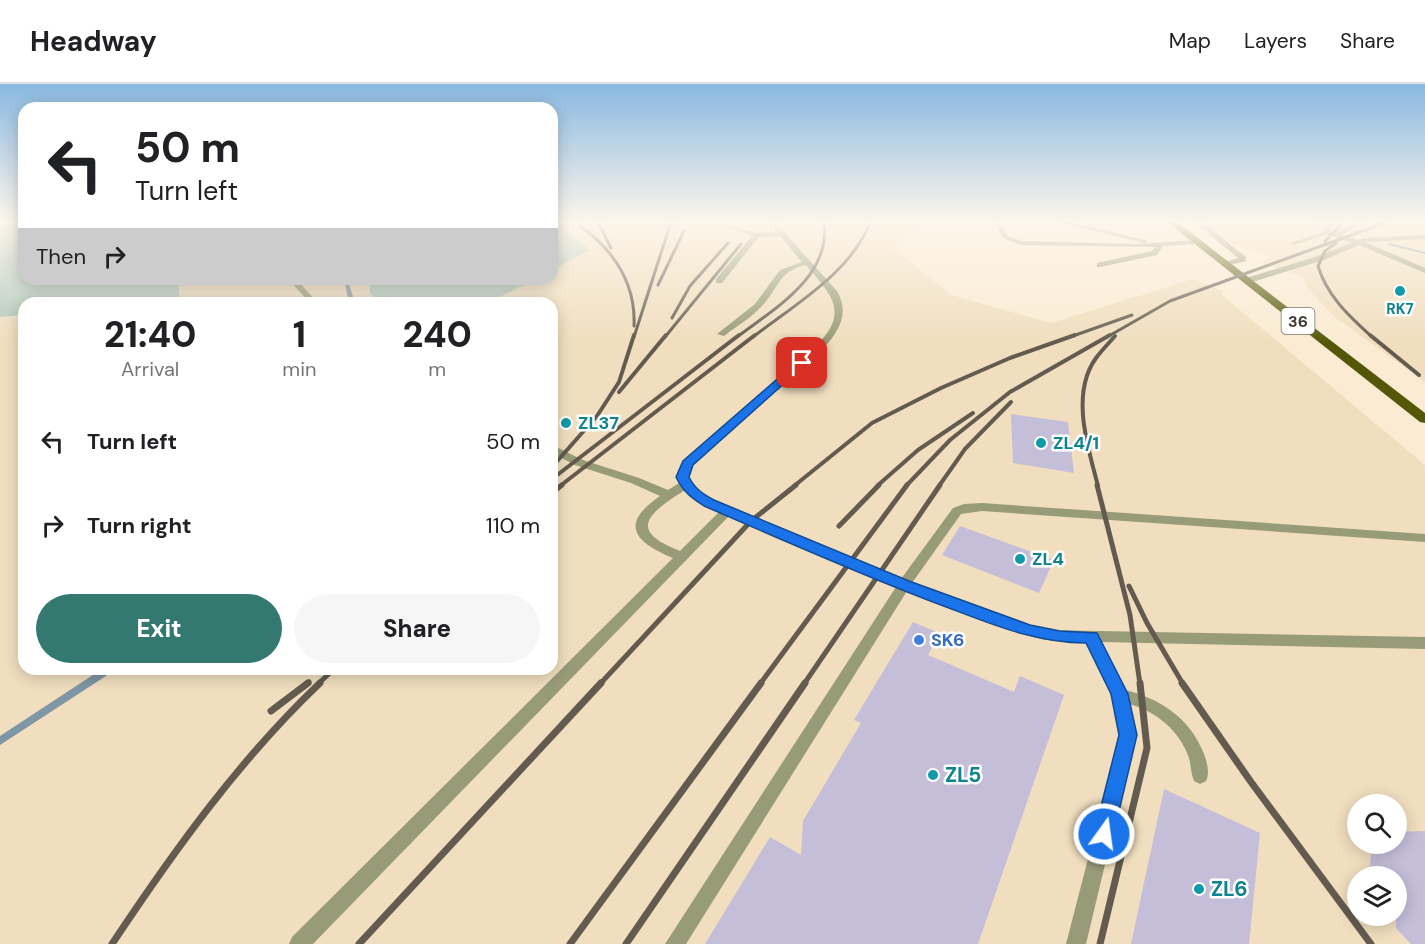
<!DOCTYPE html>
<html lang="en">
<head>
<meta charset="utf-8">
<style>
	body { margin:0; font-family:"DM Sans",sans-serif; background:#f6f6f6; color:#202124; height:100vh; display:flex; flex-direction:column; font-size:22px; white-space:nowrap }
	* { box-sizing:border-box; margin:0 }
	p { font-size:20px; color:#757577 }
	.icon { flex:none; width:33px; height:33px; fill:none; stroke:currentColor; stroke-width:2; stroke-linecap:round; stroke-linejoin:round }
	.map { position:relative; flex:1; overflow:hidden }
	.drawer { position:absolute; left:18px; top:213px; width:540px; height:378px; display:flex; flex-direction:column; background:#fff; border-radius:18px; box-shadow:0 3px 15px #0003 }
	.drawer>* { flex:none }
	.hud { position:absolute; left:18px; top:18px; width:540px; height:183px; border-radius:18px; box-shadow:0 3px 15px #0003; background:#fff; color:#202124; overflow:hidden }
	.fabs { position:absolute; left:1347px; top:710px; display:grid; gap:12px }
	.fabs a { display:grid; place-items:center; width:60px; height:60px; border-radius:50%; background:#fff; box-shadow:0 3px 15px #0003; font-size:30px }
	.pin { position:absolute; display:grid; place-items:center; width:51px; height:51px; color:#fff; margin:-26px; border-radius:12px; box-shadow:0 3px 9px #0006 }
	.me { position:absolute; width:66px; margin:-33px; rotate:14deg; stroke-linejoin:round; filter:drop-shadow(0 0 4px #0008) }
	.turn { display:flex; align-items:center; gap:21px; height:126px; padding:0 18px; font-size:27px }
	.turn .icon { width:78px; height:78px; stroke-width:2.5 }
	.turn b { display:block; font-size:42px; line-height:51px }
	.then { display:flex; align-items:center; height:57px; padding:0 18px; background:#0003; gap:12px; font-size:22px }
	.eta { display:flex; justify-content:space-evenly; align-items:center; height:102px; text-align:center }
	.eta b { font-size:36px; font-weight:800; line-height:42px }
	.cta { display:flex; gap:12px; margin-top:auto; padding:12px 18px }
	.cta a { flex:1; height:69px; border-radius:36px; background:#337970; color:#fff; font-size:24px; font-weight:800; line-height:69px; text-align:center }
	.cta a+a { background:#f6f6f6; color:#202124 }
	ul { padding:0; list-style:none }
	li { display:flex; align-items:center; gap:18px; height:84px; padding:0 18px }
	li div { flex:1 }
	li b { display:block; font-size:22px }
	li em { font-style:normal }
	header { display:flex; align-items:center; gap:36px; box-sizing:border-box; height:84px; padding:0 30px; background:#fff; border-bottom:2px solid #e0e0e0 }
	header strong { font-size:28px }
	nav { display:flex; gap:33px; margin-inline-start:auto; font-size:21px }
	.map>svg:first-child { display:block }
	.built { fill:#f0debe; fill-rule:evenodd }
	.green { fill:#aec8bb }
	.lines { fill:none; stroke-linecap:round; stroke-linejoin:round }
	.stream { fill:#7f96a4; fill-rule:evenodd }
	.building { fill:#c5bed9 }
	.lane { fill:#989b78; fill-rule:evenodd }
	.primary { fill:#545708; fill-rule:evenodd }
	.rail-far3 { stroke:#635b4f; stroke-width:3 }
	.rail-far2 { stroke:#635b4f; stroke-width:4 }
	.rail-far1 { stroke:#635b4f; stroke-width:5 }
	.rail { stroke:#635b4f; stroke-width:7 }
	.route { fill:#1a73e8; stroke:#114b97; stroke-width:1.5 }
	.culture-dot { fill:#0f9aa8; stroke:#fff; stroke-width:2 }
	.shop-dot { fill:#3f7fe0; stroke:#fff; stroke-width:2 }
	.labels { text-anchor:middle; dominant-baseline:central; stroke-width:5; stroke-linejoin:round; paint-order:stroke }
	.far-culture-label { font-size:15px; font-weight:bold; fill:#0d838f; stroke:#fff }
	.shield { fill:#fff; stroke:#78746d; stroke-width:1.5 }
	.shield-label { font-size:16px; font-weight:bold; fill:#3e382f }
	.culture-label { font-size:18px; font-weight:bold; fill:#0d838f; stroke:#fff; text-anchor:start }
	.shop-label { font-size:18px; font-weight:bold; fill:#366cbe; stroke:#fff; text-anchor:start }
	.near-culture-label { font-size:21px; font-weight:bold; fill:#0d838f; stroke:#fff; text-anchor:start }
</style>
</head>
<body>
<header>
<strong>Headway</strong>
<nav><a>Map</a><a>Layers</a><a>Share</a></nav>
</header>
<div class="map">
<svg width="1425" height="860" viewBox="0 0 1425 860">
	<rect width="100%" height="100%" fill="#faebd2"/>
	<g class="built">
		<path d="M0,138H24V195H552V138H939L892,163L951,211L1051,239L1193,195L1223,207L1222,211L1425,381V860H0ZM24,219H552V585H24ZM1358,720H1396V759H1358ZM1358,792H1396V831H1358Z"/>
		<polygon points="1200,138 1425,138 1425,298 1336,234 1307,204 1303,193 1260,178 1273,173 1239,162 1219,152"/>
	</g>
	<g class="green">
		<polygon points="0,138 24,138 24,195 178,195 180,219 24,219 24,231 0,233"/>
		<polygon points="552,138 558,138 590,166 552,186"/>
		<polygon points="365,195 535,195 498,214 497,217 505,219 380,219 370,209 370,201"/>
	</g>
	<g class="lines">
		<g class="stream">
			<polygon points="1310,138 1317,138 1326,142 1324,143"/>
			<polygon points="1390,159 1425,168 1425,170 1388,161 1388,160"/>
			<polygon points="340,195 345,195 349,200 355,219 349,219 345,200"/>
			<polygon points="102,585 114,585 112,588 0,661 0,652"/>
		</g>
	</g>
	<g class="building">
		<polygon points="1011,330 1068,338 1074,389 1013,379"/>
		<polygon points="960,442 1054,476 1039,509 942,471"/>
		<polygon points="913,538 939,549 928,571 1014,608 1020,592 1064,611 978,860 705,860 770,753 801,771 803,737 861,639 854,636"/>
		<polygon points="1164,705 1260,749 1249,860 1131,860"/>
		<polygon points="1425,747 1425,860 1411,860 1396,844 1396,792 1369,792 1371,770 1378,759 1396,759 1396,748"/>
	</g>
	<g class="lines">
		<g class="lane">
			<path d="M768,138H775L837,207C850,230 839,247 823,265L693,380L689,393L697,407L705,412L901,495L953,424L964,420L982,419L1425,450V458L982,427L961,430L912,499L1045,546L1425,553V565L1101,558L1125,606C1161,615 1190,634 1204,670C1207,678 1210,689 1206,697L1200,700L1194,697C1191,690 1191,682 1189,674C1180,647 1156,627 1129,620L1136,651L1086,860H1066L1120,651L1112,611L1086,557L1044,556L907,507L686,860H665L896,503L729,432L313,860H289L292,853L673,474C634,458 619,440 660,412L631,399L575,381L552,369V361L583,376L639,394L668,406L681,398L677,393L684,377L817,261C850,227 831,211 806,181C778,187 779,204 762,222C751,234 737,242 724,252L717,250L755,220L780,186L802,178L780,152L759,153L722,199H716V195L752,152L730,144V142L756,149L776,148ZM685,406L697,418L720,427L680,467C626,446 649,429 685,406Z"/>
			<polygon points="993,138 1000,138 1008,152 1021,157 1137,160 1197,156 1200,158 1197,160 1163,162 1157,171 1100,183 1097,183 1097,179 1152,167 1155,163 1020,161 1003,154"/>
			<polygon points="1056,138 1070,138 1148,157 1145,159"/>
			<polygon points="1194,138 1202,138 1246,173 1246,177 1223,183 1223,179 1238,174"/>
			<polygon points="1328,138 1335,138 1330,147 1336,149 1356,138 1365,138 1342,151 1358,156 1364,154 1425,151 1425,155 1365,158 1425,184 1425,189 1359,161 1324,176 1249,199 1243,199 1243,195 1318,172 1352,159 1327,150 1294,161 1291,159 1323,148"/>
			<polygon points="288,195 296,195 318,219 310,219"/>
		</g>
		<polygon class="primary" points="1167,138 1177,138 1425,329 1425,339 1420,338"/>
		<g class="rail-far3">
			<path d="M575,138C611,163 636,197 634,242"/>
			<polyline points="598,138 611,164"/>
			<polyline points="1325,157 1340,142 1341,138"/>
			<path d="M1336,159L1325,167L1318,182C1327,212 1349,232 1372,253"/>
			<polyline points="658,201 684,147"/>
			<polyline points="672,234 690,202 728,159"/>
			<polyline points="634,253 671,138"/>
			<polyline points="665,253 741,160"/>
			<path d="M737,253C775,224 831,193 824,138"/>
			<path d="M753,253C794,221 852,188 870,138"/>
			<polyline points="1070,253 1132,231"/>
			<polyline points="1107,253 1170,217 1387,138"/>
		</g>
		<g class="rail-far2">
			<polyline points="1370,251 1419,291"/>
			<polyline points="619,308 666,251"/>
			<polyline points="552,383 597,332 619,298 634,251"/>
			<polyline points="552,395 739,251"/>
			<polyline points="560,402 755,251"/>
			<polyline points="794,402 872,339 941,304 1010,274 1075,251"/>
			<polyline points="877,402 918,366 973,329"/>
			<polyline points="906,402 950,356 1010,308 1110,251"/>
			<polyline points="939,402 965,365 1011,318"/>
			<path d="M1098,402C1088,363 1070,310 1096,274C1102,266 1109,259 1115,252"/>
		</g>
		<g class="rail-far1">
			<polyline points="1097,401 1130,531 1140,600"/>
			<polyline points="552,409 562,401"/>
			<polyline points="839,442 879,401"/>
			<polyline points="1129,502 1147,539 1183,600"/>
			<polyline points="306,600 309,598"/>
			<polyline points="318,600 334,585"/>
			<polyline points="600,600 751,437 796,401"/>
			<polyline points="760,600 907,401"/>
			<polyline points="804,600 940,401"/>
		</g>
		<g class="rail">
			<polyline points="1182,599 1251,698 1371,860"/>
			<polyline points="271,627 308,599"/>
			<path d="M112,860C174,767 239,676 320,599"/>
			<polyline points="359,860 601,599"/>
			<polyline points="570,860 761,599"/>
			<polyline points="626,860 805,599"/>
			<polyline points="1100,860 1147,664 1140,599"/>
		</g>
	</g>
	<linearGradient id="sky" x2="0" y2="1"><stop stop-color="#89b8e1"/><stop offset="0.53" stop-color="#fdf6eb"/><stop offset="1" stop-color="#fdf6eb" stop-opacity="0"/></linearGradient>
	<rect width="1425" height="259" fill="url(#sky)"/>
	<path class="route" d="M799,276L807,279L693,381L689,393C695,405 703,410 714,416L909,497L1030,541L1060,547L1097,549L1128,610L1137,651L1112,757L1104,759L1097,757L1094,750L1119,651L1111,610L1086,559C1034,559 989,539 941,521C861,491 783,456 704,422C692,414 683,408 676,393L683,377Z"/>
	<g class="culture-dot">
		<circle cx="1400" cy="207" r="6"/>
		<circle cx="566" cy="339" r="6"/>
		<circle cx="1041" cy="359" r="6"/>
		<circle cx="1020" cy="475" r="6"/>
		<circle cx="933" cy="691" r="6"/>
		<circle cx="1199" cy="805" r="6"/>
	</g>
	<circle class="shop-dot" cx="919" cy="556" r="6"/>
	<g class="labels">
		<g class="far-culture-label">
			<text x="1400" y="225">RK7</text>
		</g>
		<rect class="shield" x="1281.5" y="224" width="33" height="26" rx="4.5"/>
		<g class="shield-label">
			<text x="1298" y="237">36</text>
		</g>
		<g class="culture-label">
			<text x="578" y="339">ZL37</text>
			<text x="1053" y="359">ZL4/1</text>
			<text x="1032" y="475">ZL4</text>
		</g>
		<g class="shop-label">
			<text x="931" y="556">SK6</text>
		</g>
		<g class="near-culture-label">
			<text x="945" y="691">ZL5</text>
			<text x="1211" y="805">ZL6</text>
		</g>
	</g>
</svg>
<div class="fabs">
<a><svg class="icon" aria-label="search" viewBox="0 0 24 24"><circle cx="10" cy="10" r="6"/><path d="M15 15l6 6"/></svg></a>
<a><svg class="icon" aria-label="layers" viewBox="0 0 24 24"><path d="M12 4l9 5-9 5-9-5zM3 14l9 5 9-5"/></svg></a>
</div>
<div class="pin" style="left:802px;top:279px;background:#d93025"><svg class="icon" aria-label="arrive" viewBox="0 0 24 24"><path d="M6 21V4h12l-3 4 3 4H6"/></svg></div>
<svg class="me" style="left:1104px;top:750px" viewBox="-20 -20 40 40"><circle r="17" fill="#1a73e8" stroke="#fff" stroke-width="3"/><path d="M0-11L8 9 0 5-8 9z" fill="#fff"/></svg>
<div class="hud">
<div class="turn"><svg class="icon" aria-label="left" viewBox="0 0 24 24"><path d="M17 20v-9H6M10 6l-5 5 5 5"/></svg><div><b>50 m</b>Turn left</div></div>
<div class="then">Then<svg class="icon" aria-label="right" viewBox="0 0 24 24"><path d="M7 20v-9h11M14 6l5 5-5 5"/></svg></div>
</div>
<section class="drawer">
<div class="eta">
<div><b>21:40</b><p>Arrival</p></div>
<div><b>1</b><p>min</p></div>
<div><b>240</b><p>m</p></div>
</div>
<ul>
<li><svg class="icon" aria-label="left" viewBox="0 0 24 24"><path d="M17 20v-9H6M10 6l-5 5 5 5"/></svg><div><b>Turn left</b></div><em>50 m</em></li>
<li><svg class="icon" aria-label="right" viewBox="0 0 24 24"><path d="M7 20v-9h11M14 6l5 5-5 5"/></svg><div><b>Turn right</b></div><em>110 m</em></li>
</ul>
<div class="cta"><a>Exit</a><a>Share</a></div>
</section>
</div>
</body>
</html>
